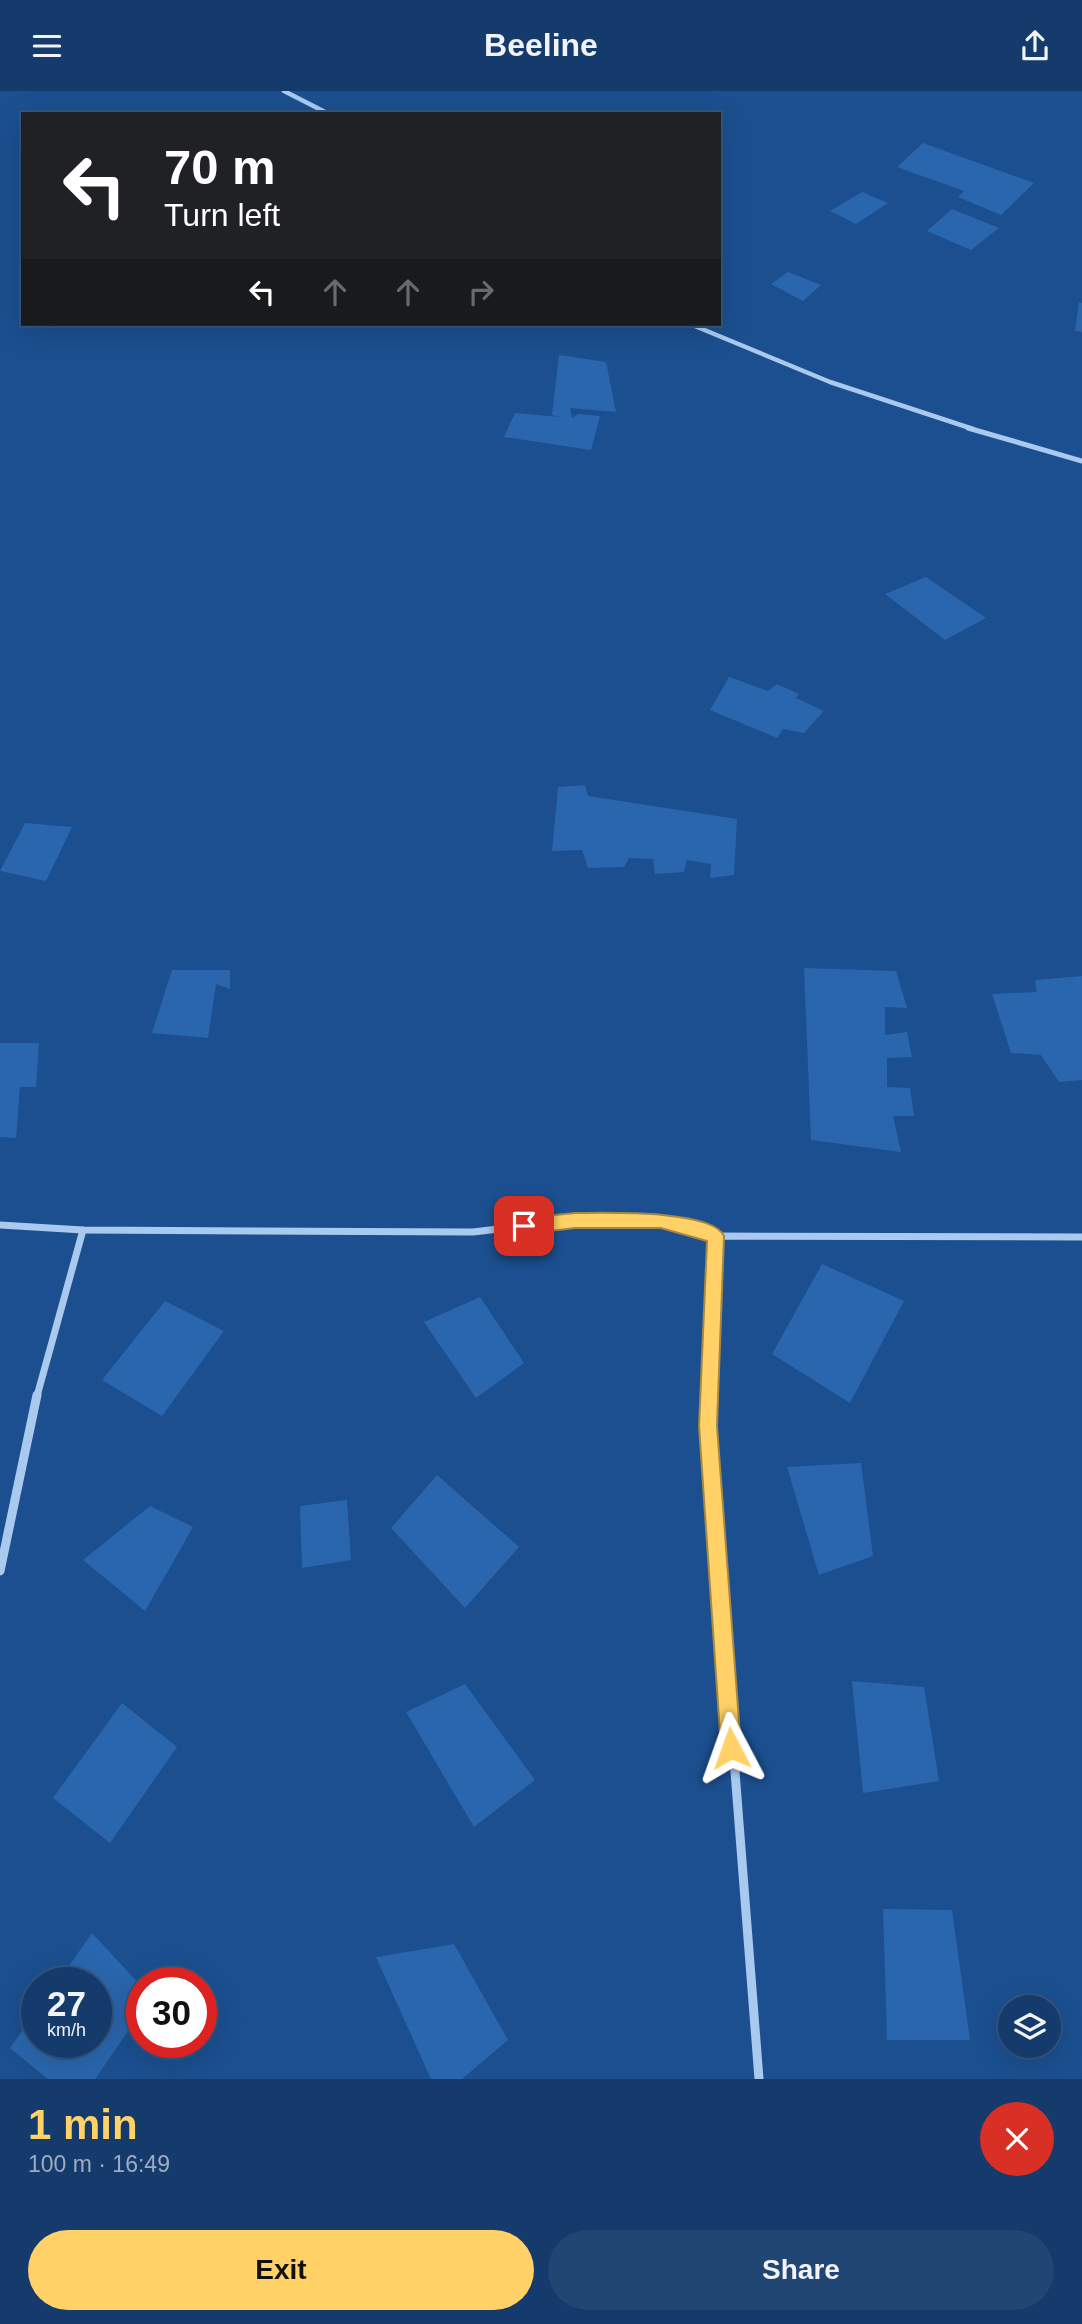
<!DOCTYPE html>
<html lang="en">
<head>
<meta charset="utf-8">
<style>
	body { margin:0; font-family:Arial,sans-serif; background:#214673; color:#f1f3f6; height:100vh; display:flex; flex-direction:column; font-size:26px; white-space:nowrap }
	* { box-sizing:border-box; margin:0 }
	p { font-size:23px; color:#9dadc1 }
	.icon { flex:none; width:38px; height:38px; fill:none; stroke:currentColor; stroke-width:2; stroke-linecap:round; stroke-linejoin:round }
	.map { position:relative; height:1988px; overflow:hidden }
	.panel { display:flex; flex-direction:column; background:#143b6b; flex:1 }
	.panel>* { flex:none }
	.hud { position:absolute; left:21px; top:21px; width:700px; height:214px; border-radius:0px; box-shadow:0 7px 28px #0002,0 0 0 2px #33557e; background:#202124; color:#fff; overflow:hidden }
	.tools { position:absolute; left:998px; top:1904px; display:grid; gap:14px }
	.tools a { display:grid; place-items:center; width:63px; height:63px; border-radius:50%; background:#143b6b; box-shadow:0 7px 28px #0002,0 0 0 2px #33557e; font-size:35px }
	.speed { position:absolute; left:21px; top:1876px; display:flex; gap:14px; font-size:35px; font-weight:700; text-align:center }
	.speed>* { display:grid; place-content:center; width:91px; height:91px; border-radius:50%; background:#143b6b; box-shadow:0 7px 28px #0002,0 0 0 2px #33557e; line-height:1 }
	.speed small { font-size:18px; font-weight:400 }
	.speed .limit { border:10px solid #d22; background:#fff; color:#111 }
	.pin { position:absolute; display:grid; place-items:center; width:60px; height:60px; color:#fff; margin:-30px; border-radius:14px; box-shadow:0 4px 10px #0006 }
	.me { position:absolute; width:77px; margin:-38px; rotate:356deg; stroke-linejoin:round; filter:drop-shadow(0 0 5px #0008) }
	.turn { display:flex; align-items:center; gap:24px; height:147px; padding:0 28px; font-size:32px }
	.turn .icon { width:91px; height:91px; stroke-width:2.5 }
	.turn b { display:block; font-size:49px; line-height:60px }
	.lanes { display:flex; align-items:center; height:66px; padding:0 28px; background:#0003; justify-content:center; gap:35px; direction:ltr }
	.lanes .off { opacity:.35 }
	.round { display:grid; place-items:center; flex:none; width:74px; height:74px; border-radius:37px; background:#214673 }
	.overview { display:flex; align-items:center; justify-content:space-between; height:119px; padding:0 28px }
	h1 { font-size:42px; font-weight:800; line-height:52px; color:#ffd166 }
	.action { display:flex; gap:14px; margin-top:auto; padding:14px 28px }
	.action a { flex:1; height:80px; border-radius:42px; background:#ffd166; color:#111; font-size:28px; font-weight:800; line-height:80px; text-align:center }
	.action a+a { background:#214673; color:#f1f3f6 }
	header { display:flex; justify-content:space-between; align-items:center; height:91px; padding:0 28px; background:#143b6b; font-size:32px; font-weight:800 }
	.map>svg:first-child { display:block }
	.building { fill:#2a66ad }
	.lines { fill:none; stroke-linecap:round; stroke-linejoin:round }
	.minor-far3 { stroke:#a9c9ee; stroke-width:4.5 }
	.minor-far2 { stroke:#a9c9ee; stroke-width:5 }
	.minor-far1 { stroke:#a9c9ee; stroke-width:7 }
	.minor { stroke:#a9c9ee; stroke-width:9 }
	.route { fill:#ffd166; stroke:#a68842; stroke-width:2 }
</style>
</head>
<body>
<header><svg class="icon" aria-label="menu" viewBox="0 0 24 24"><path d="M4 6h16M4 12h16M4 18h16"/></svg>Beeline<svg class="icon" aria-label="share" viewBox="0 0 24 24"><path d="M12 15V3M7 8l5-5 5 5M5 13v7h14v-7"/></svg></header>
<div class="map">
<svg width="1082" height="1988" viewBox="0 0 1082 1988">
	<rect width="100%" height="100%" fill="#1b4f8f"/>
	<g class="building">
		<polygon points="923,52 1034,92 1001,124 958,106 964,100 897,76"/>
		<polygon points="862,101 888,112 856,133 830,120"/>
		<polygon points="952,118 999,137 971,159 927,140"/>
		<polygon points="788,181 821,194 803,210 771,193"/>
		<polygon points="1079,211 1082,212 1082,241 1075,240"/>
		<polygon points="559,264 606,271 616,321 570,317 572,327 578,323 600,325 591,359 504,346 515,322 561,326 552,324"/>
		<polygon points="926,486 986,527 945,549 885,503"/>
		<polygon points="729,586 768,600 777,593 799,603 796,607 824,620 804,642 783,638 777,647 710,619"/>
		<polygon points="585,694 588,705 737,728 734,784 710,787 711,773 687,769 684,781 655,783 653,768 629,767 624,776 588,777 582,759 552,760 558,696"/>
		<polygon points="25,732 72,736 46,790 0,780"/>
		<polygon points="804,877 896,880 907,917 885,916 885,944 907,941 912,966 887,967 887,996 910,997 914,1025 893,1025 901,1061 811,1049"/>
		<polygon points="172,879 230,879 230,898 216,893 208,947 152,942"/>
		<polygon points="1082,885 1082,989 1059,991 1041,964 1011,962 992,903 1037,901 1035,889"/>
		<polygon points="0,952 39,952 36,996 20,996 16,1047 0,1046"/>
		<polygon points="822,1173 904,1210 850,1312 772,1263"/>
		<polygon points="480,1206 524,1272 476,1307 424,1231"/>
		<polygon points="165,1210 224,1240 162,1325 102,1289"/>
		<polygon points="861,1372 873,1465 819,1484 787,1376"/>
		<polygon points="437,1384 519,1456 465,1517 391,1437"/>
		<polygon points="347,1409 351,1469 302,1477 300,1415"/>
		<polygon points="150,1415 193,1436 145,1520 83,1469"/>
		<polygon points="852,1590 924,1596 939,1690 863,1702"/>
		<polygon points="465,1593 535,1689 474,1736 406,1621"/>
		<polygon points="122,1612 177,1656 110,1752 53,1707"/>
		<polygon points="883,1818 952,1819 970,1949 887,1949"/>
		<polygon points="92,1842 142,1896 142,1920 95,1988 48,1988 10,1957 37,1919 37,1951 96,1951 96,1892 57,1892"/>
		<polygon points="454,1853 508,1949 462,1988 431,1988 376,1866"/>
	</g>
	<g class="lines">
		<g class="minor-far3">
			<polyline points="284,0 329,23"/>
			<polyline points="690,233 830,291 973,338"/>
		</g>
		<polyline class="minor-far2" points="968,337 1082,370"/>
		<g class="minor-far1">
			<polyline points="0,1134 83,1139 473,1141 575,1129 661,1129 715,1145"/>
			<polyline points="37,1305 83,1139"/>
			<polyline points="709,1305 715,1145 1082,1146"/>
		</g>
		<g class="minor">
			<polyline points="709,1304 708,1335 759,1988"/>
			<polyline points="0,1480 37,1304"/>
		</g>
	</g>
	<path class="route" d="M575,1122C603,1122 712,1118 724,1145L717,1335L741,1657L738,1664L731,1667L724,1664L721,1657L699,1335L707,1150L661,1137H575L524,1143L515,1135L524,1127Z"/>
</svg>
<div class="tools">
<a><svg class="icon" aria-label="layers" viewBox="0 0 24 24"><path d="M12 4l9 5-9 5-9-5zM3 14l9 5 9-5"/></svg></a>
</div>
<div class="speed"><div>27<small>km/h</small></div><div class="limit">30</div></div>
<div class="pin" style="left:524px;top:1135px;background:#d93025"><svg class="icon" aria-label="arrive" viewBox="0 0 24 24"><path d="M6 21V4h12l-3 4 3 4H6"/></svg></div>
<svg class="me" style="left:731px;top:1657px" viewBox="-20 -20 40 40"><path d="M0-17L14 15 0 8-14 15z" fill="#ffd166" stroke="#fff" stroke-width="4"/></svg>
<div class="hud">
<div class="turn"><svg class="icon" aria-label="left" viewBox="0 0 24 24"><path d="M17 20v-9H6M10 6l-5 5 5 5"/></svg><div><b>70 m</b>Turn left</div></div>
<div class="lanes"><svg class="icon" aria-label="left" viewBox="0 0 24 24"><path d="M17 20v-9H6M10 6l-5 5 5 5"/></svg><svg class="icon off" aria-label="ahead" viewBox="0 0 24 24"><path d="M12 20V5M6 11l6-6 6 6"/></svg><svg class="icon off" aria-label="ahead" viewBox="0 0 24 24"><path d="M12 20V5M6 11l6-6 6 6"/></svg><svg class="icon off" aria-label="right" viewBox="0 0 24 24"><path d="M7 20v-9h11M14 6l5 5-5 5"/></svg></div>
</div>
</div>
<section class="panel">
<div class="overview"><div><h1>1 min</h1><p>100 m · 16:49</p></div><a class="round" style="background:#d93025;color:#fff"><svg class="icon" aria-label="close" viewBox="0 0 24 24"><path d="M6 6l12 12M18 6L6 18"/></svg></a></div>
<div class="action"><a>Exit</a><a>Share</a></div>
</section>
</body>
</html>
